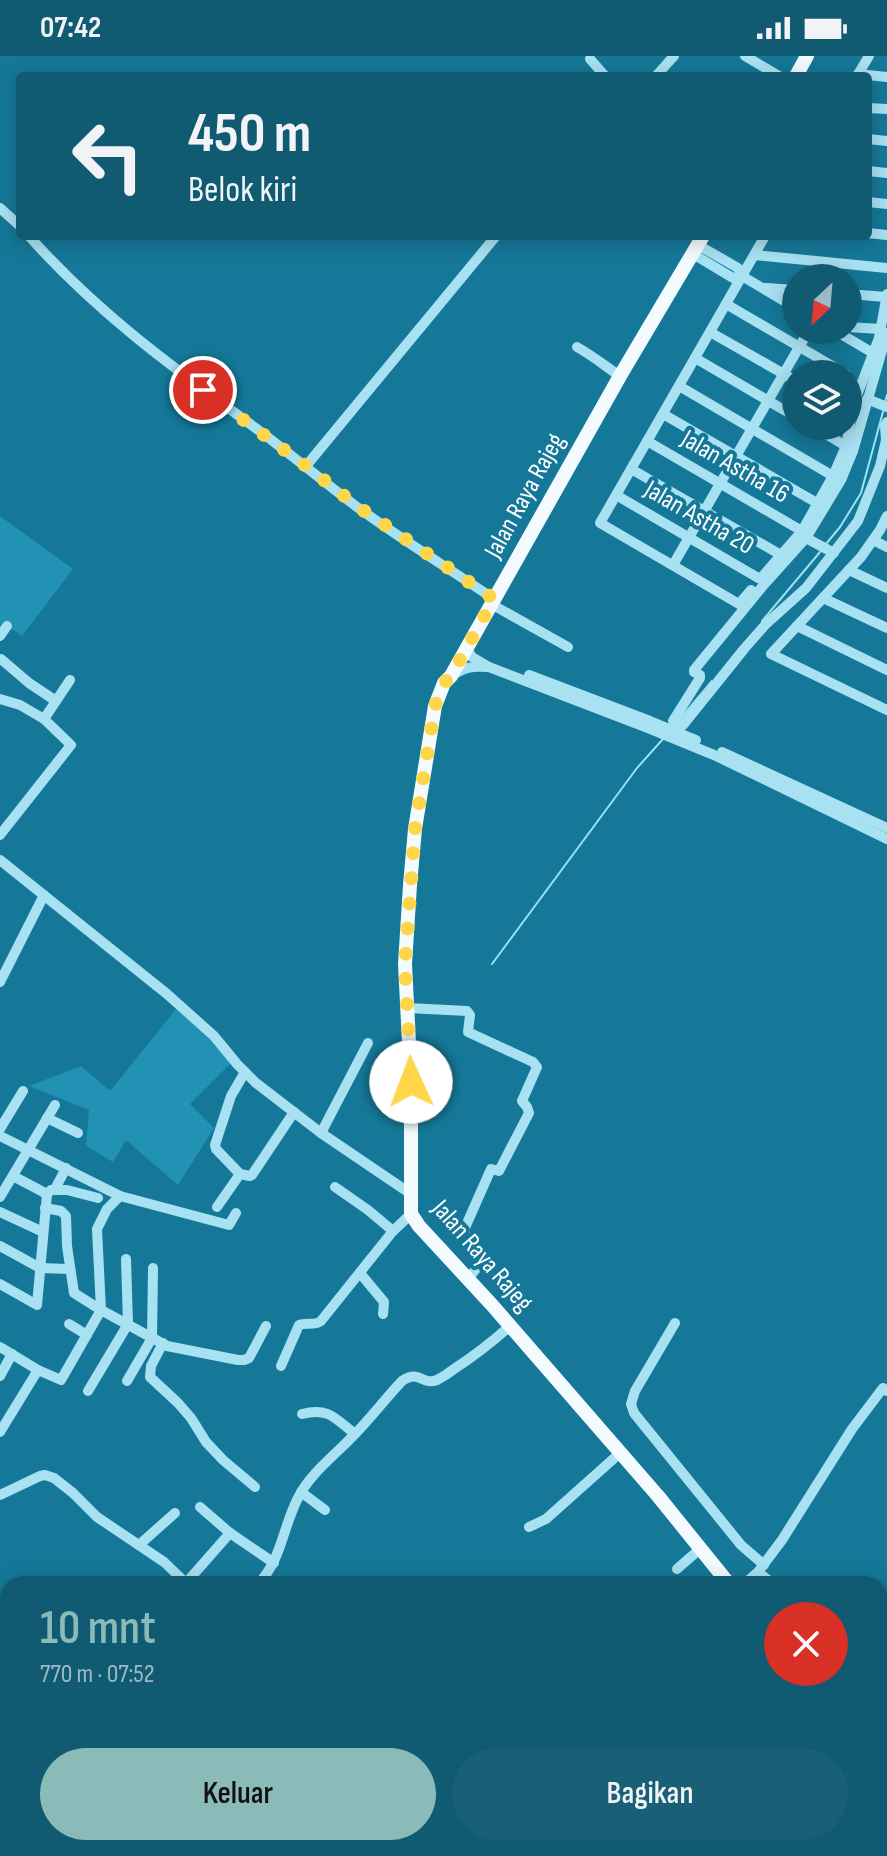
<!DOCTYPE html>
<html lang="id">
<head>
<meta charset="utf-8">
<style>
	body { margin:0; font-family:"Sofia Sans Condensed",sans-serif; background:#196077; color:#f1f3f6; height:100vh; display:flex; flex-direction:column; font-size:30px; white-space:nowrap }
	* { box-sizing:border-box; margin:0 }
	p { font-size:26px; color:#9cb9c4 }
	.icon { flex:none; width:44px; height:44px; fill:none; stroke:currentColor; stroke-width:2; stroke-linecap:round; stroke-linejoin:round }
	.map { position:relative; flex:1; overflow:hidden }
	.drawer { position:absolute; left:0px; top:1520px; width:888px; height:280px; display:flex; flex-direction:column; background:#105a72; border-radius:24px 24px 0 0; box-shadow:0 4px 20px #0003 }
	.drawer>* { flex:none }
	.guide { position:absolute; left:16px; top:16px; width:856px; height:168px; border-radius:8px; box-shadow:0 4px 20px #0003; background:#105a72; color:#f1f3f6; overflow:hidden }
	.needle { width:52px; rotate:206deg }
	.controls { position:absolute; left:782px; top:208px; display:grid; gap:16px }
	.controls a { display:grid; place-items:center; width:80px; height:80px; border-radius:50%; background:#105a72; box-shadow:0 4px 20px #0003; font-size:40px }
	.pin { position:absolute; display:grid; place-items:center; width:68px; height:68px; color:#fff; margin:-34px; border:4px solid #fff; border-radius:50%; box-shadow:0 2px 8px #0007 }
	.me { position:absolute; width:88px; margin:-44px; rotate:358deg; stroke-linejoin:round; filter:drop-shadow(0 0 6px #0008) }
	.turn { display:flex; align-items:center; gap:28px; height:168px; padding:0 40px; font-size:36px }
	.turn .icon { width:104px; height:104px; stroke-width:2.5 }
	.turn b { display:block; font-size:56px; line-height:68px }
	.round { display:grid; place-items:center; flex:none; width:84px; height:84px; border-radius:42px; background:#196077 }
	.headline { display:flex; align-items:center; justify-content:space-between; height:136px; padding:0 40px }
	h1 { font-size:48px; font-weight:600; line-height:60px; color:#8bbbb9 }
	.cta { display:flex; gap:16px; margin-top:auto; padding:16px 40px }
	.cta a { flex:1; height:92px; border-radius:48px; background:#8bbbb9; color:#111; font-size:32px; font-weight:600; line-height:92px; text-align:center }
	.cta a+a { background:#196077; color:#f1f3f6 }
	.status { display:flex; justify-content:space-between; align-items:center; height:56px; padding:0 40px; background:#105a72; direction:ltr }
	.status svg { height:22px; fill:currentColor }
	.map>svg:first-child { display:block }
	.green { fill:#2192b3 }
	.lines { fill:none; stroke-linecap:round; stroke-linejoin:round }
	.stream { stroke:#9ae1f5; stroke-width:2 }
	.minor { stroke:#a8e1f2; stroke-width:10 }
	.major { stroke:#f3fbff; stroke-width:14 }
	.route { stroke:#ffd54a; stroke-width:14; stroke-dasharray:0 25.2 }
	.labels { text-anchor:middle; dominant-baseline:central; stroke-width:8; stroke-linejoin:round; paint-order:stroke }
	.street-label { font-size:26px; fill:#fff; stroke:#157898 }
</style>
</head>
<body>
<div class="status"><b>07:42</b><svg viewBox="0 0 49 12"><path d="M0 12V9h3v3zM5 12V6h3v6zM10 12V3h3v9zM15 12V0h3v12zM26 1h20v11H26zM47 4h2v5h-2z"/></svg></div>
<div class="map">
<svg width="887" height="1800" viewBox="0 0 887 1800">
	<rect width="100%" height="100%" fill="#157898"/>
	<g class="green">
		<polygon points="0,460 73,513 22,580 3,567 0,570"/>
		<polygon points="181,947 237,1001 190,1048 214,1072 178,1129 126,1084 113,1106 86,1090 89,1054 29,1030 81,1010 110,1035"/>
	</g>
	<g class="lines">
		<g class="stream">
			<polyline points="885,346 887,339"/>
			<polyline points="826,488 840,471 861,437 884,352"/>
			<polyline points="762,565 820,496"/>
			<polyline points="680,663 712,625"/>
			<polyline points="492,908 637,712 663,683"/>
		</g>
		<g class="minor">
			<polyline points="745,0 779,20"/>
			<polyline points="590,3 605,20"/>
			<polyline points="858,18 887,21"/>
			<polyline points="656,20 674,0"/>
			<polyline points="857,20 869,0"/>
			<polyline points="868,52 887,53"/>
			<polyline points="868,83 887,85"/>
			<polyline points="868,115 887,117"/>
			<polyline points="868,146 887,148"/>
			<polyline points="0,152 20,170"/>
			<polyline points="868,177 887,179"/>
			<path d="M29,180C98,258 178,315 261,376C294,401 325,427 357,451C401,483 448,512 494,543"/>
			<polyline points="698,189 738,212 742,220 796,252"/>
			<polyline points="693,198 733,222 742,220"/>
			<polyline points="755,199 887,212"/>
			<polyline points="766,232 796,234"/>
			<polyline points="848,238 886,241"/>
			<polyline points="726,248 846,318"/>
			<polyline points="848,271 880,273"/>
			<polyline points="834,274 873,297"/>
			<polyline points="710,276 796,325"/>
			<polyline points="887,277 853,395 841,424 806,482 762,531 694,614 694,616 700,619 700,622 673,665 683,669 744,593 766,568 806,532 858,465 880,410 886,384 885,370 887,366"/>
			<path d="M577,291C593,300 605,310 620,320"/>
			<polyline points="695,302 796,361"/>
			<polyline points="679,330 833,420"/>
			<polyline points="867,343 887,351"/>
			<polyline points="663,358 817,447"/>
			<polyline points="812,370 846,390"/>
			<polyline points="647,385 802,475"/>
			<polyline points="306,410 496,180"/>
			<polyline points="631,413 781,499"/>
			<polyline points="616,439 760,523"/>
			<polyline points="887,460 880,474 861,501 771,598 887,654"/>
			<polyline points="806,482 834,497"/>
			<polyline points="873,484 887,491"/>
			<polyline points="673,509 809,274"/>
			<polyline points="849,514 887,532"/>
			<polyline points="761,522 802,475 833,420 846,390 854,347 879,282 887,238"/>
			<polyline points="751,534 739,548 600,467 765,180"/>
			<polyline points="823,542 887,572"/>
			<polyline points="491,548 568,591"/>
			<polyline points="797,570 887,614"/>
			<polyline points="0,580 7,570"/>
			<polyline points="466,592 472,601 489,611 648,672 714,699 887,783"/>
			<polyline points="1,603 29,627 56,645"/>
			<path d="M453,619C465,611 473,610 487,611"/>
			<polyline points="529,619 650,665 696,684"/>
			<polyline points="0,643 20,649 44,663 71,689 0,779"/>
			<polyline points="44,663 70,624"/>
			<polyline points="722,696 887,772"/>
			<polyline points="0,804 167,938 214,980 237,1008 256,1027 321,1077 411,1138"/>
			<polyline points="0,926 44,839"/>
			<polyline points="408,952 467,955 470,959 468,976 533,1006 537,1011 522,1045 527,1051 529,1057 499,1115 491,1113 464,1174 467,1183 483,1204 468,1223"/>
			<polyline points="245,1016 231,1040 215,1089 216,1093 240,1118 250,1120 252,1119 294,1056"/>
			<polyline points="47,1062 78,1077"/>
			<polyline points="0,1073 23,1035"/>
			<polyline points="321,1077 368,987"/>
			<polyline points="0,1080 120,1140 229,1169 236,1157"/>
			<polyline points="13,1120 47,1138"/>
			<polyline points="335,1131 368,1154 393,1175"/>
			<polyline points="55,1133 66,1112"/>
			<polyline points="0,1141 55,1049"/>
			<polyline points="217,1151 240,1118"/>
			<polyline points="45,1152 61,1155 66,1160 67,1190 74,1237 101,1254"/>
			<polyline points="0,1156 43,1176"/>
			<polyline points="0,1190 40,1212 69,1213"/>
			<polyline points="360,1217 384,1246 383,1258"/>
			<polyline points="0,1228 37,1249 47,1138 51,1134 67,1134 98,1142"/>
			<polyline points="101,1254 97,1173 107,1153 120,1140"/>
			<polyline points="675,1267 635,1335 631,1348 634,1357 741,1489 764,1509"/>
			<polyline points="69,1268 87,1279"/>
			<polyline points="163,1287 151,1310 150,1321 178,1347 191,1362 206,1386 223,1404 255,1431"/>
			<polyline points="0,1291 38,1314 61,1324 101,1254 167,1290 238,1304 244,1304 249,1302 266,1270"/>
			<path d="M281,1310L299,1269C306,1266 315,1270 321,1265L393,1175L411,1158"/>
			<polyline points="0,1320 12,1298"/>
			<polyline points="127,1325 152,1282 153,1212"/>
			<polyline points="88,1335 128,1268 126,1203"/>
			<path d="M302,1358C328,1351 335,1362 355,1378"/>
			<polyline points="0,1376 38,1314"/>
			<polyline points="301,1436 325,1454"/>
			<polyline points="0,1439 40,1420 45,1419 54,1422 73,1437 97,1461 164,1506 187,1528"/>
			<polyline points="200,1451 230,1477"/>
			<polyline points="529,1471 546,1463 620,1397"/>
			<polyline points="139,1489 175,1457"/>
			<polyline points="677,1513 701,1492"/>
			<polyline points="758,1516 773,1528"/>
			<polyline points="186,1527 230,1477 274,1507"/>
			<path d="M258,1528C282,1504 283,1469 299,1440C311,1417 335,1399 353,1380C370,1363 385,1343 402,1325C420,1313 422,1330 437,1324C443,1321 449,1317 454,1313C474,1300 492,1286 510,1270"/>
			<polyline points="744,1528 758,1516 782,1484 852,1373 883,1332 887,1335"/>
			<polyline points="0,1662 8,1667"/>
			<polyline points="0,1702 8,1707"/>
			<polyline points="0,1740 8,1745"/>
			<polyline points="0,1782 8,1769"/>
			<polyline points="0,1791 8,1790"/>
			<polyline points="307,1792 306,1797 311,1800"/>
			<polyline points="366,1792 378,1800"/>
			<polyline points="673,1792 684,1800"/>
		</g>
		<g class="major">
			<polyline points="796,20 807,0"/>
			<polyline points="703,180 620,320 451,620 444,627 435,650 415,773 410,829 405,908 411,1026 411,1158 419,1170 492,1249 658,1440 729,1528"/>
			<polyline points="607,1800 612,1792"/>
		</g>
	</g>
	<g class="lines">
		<polyline class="route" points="203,334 306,410 357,450 494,543 451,620 444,627 435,650 415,773 405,908 411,1026"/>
	</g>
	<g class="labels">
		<g class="street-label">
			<text transform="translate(735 411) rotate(30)">Jalan Astha 16</text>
			<text transform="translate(525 440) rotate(-61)">Jalan Raya Rajeg</text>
			<text transform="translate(699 462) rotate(30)">Jalan Astha 20</text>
			<text transform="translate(482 1200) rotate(49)">Jalan Raya Rajeg</text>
		</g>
	</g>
</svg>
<div class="controls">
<a><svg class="needle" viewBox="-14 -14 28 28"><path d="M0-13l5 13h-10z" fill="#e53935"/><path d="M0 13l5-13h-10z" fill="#9cb9c4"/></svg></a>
<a><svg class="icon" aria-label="layers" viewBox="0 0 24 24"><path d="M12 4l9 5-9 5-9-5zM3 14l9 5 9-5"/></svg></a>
</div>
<div class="pin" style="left:203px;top:334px;background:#d93025"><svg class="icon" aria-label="arrive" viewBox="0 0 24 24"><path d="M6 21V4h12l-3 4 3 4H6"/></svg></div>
<svg class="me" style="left:411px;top:1026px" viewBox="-20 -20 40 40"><circle r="19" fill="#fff"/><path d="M0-13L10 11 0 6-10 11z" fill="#ffd54a"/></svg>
<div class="guide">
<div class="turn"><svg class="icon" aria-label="left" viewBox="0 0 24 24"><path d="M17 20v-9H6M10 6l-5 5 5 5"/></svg><div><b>450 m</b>Belok kiri</div></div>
</div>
<section class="drawer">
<div class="headline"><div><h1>10 mnt</h1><p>770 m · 07:52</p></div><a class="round" style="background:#d93025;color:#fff"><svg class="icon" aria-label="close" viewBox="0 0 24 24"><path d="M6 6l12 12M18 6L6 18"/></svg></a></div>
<div class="cta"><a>Keluar</a><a>Bagikan</a></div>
</section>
</div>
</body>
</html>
